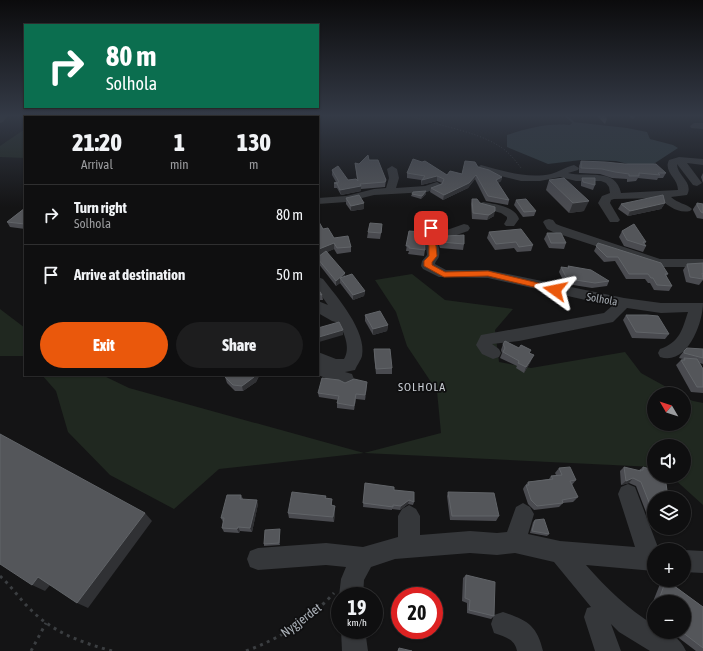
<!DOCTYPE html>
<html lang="en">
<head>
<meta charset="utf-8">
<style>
	body { margin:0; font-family:"Asap Condensed",sans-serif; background:#1d1d1e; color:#f1f3f6; height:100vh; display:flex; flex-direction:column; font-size:15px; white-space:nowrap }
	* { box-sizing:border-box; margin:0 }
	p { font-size:13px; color:#9b9c9f }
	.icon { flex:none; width:22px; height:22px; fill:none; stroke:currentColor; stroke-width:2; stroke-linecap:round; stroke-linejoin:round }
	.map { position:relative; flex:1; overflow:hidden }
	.sheet { position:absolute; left:24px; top:116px; width:295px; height:260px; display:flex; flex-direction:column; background:#0f0f10; border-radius:0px; box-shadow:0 1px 3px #0004,0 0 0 1px #2f2f30 }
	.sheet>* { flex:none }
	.hud { position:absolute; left:24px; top:24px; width:295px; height:84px; border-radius:0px; box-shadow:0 1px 3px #0004,0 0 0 1px #2f2f30; background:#0b6e4f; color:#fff; overflow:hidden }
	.needle { width:26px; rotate:309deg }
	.controls { position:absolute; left:647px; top:387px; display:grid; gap:8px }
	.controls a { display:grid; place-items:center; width:44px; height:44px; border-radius:50%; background:#0f0f10; box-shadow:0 1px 3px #0004,0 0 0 1px #2f2f30; font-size:20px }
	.speed { position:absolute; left:331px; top:587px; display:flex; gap:8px; font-size:20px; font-weight:700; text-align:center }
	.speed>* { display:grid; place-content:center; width:52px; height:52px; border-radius:50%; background:#0f0f10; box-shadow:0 1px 3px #0004,0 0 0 1px #2f2f30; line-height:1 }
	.speed small { font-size:10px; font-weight:400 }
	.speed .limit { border:6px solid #d22; background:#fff; color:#111 }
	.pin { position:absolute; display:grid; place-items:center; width:34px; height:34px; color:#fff; margin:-17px; border-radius:8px; box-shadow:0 2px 6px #0006 }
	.me { position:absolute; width:44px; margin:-22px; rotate:282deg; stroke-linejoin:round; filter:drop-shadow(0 0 3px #0008) }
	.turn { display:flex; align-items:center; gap:14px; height:84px; padding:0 16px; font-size:18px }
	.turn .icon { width:52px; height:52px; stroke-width:2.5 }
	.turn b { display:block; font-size:28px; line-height:34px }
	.eta { display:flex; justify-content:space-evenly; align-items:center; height:68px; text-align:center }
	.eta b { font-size:24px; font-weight:800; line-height:28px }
	.primary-button { display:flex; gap:8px; margin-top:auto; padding:8px 16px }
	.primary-button a { flex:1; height:46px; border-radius:24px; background:#ea580c; color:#fff; font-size:16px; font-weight:800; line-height:46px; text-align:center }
	.primary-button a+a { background:#1d1d1e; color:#f1f3f6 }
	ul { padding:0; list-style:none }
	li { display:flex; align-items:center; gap:12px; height:60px; padding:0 16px; border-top:1px solid #2f2f30 }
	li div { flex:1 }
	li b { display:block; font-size:15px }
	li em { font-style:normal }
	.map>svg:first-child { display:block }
	.green { fill:#202820 }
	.water { fill:#2e393d }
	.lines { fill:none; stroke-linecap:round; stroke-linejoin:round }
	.stream { stroke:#2e393d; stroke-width:2 }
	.path-far1 { stroke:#3b3e41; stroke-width:1; stroke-dasharray:1 2; stroke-linecap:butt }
	.path { stroke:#3b3e41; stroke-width:3; stroke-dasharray:3 4.5; stroke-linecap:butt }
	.minor { fill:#35373a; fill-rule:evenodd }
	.wall { fill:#4a4b50 }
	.shaded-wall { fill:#303134 }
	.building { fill:#54565a; stroke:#616468 }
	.route { fill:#ea580c; stroke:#983908 }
	.labels { text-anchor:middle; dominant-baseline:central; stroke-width:3.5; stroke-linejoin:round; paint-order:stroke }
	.street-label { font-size:11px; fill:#a7adb4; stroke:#0f0f10 }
	.neighbourhood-label { font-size:12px; letter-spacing:1px; fill:#c7cbd1; stroke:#0f0f10 }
	.near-street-label { font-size:13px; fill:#a7adb4; stroke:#0f0f10 }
</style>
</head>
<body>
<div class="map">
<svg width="703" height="651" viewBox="0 0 703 651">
	<rect width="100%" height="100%" fill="#141415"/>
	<g class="green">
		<polygon points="25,129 25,158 0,157 0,146"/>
		<polygon points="412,274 445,300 513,309 495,330 499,362 531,368 625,352 641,373 679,394 654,394 654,424 684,424 684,397 693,401 703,403 703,505 671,476 684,476 684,446 654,446 654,467 364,453 219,469 174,509 110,475 68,432 56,391 42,375 102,375 129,388 364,453 441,433 437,391 407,346 396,312 375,280"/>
		<polygon points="0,309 25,328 25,356 0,356"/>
	</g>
	<path class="water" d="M573,122L627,128L647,132L650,139L673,145L678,148L652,165L636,166L616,161L581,160L548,164L507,147V135C529,128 546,123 570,125Z"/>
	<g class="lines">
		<polyline class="stream" points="566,116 573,122"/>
		<path class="path-far1" d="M411,116C438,126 476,131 499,146C508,151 515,160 521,168"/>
		<g class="path">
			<path d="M0,576C11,586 19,598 29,608C52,632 80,642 112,651"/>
			<polyline points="31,651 46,623"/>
			<path d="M246,651C281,638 309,620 334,593"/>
		</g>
		<g class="minor">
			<polygon points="0,116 7,116 3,122 0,123"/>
			<polygon points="694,123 703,123 703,129 691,128 690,126"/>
			<path d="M679,157L703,159V165L687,163L702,183L697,186L693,185L677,164C677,176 694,182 687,195L671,197C677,203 687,204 692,209L690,211C678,214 667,205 659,198L614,199L611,200L610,203L620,220L618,222H610L598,203L602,196L610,193L609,187L606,183L601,181H576L560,177L540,181H521L488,173L477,170L476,168L481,165C504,171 527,179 551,174C559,172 565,167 574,165L579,168L578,170L568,173C586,178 616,167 621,193L678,190C678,178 663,172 669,160Z"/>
			<polygon points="392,166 397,169 399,178 396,188 425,186 437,182 442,185 441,187 427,192 374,195 346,202 318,204 318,198 346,196 374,189 386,188 389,178 387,169"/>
			<path d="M483,202C494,204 515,206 519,219L514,226H506L504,224L507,219V217L501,213L479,207L477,205Z"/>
			<polygon points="549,219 553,220 556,224 561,226 660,259 703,259 703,267 660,267 553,232 547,229 543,222 545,220"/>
			<polygon points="464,224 468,225 470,228 468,231 448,238 444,237 442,234 444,231"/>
			<path d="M427,229L431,230C435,236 441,248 439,256C439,259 435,261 435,264L446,270H488L624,298L661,303H703C703,322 688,366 660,357L658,353L660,349C680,342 682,330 688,312L661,313L627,308L613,322L608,323L519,341L492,344L499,349L501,353L499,357L493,359L482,354L476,345L481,335L604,313L612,306L488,278L439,277L423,269L421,266L422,261L427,255L426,246L421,233L423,230Z"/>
			<path d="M318,277L323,279C337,297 367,331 362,356C361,360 357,365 355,370L345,372L352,374L354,379L352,384L346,386L318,375V352L336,359H344C351,348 344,333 339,323L332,321L318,313V301L328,305L318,291Z"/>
			<path d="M628,484L635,487L659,550H654V571L586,565C607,589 628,609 654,625V632C669,632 680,637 686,651H650L619,632L611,624L621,651H595L584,617L587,608L591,607L554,562L515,553L497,555L470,553L395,559L371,567L364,580L363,596H340V598L339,596L341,579L346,567L326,565L258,570L250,567L247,559L250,551L258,548L326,543L363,547L398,537V516L402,509L409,505L416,509L420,516V535L470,531L497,533L507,532L516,507L523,503L530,507L534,514L528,534L560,541L635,547L618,494L621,487Z"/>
			<polygon points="683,550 684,550 703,551 703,573 684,572"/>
			<path d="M503,612C527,620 537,625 543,651H517C515,639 505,637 494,633L491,624L494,615Z"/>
			<polygon points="341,630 365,630 368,651 342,651"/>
		</g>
	</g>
	<g class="wall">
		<polygon points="597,116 605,116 607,119 605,124"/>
		<polygon points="628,116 636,116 633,119"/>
		<polygon points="369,160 386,180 385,187 361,189 361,191 341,195 337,188 334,188 334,183 336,182 332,175 332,170 348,180 357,180 355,163 359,164"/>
		<polygon points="581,161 666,173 663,178 658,178 657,180 638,178 636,181 627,182 627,179 612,178 600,174 579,173 579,166"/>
		<polygon points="478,167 502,177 501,181 498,183 509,200 508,205 486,201 475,179 468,188 443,200 430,192 431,188 442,183 437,181 421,185 421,180 407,178 407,173 447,175 462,174"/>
		<polygon points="703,173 703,183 701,177"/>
		<polygon points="582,178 595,185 593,190 581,186 581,182"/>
		<polygon points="549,180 584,211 569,213 546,190"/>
		<polygon points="426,191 426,194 421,199 411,196 412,194"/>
		<polygon points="346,198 364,203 364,209 351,211 346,204"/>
		<polygon points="472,199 480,203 494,216 487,220 472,219 471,204"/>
		<polygon points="516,200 536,211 534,216 523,217 514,205"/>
		<polygon points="665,203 661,209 628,216 618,209 621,204"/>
		<polygon points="697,203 703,204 703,219 697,218 693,210 693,209"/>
		<polygon points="25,208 25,229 10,227 7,222"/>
		<polygon points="318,223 323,229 334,238 351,247 351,252 337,254 334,249 327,252 345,276 365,291 364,296 353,300 340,283 336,286 318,263 318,257 323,253 320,255 318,252"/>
		<polygon points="437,226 443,226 442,230 446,236 464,244 463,250 440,248 436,236"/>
		<polygon points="382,229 380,239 367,238 368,232"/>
		<polygon points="409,231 425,250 424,256 408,254 409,251 406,251"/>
		<polygon points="622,231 646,242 644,244 646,246 643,252 624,246 619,237"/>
		<polygon points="489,232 533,245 531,251 517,252 514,248 495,250 487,238"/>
		<polygon points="547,233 566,243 564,249 549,248 544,239"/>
		<polygon points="598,243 668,274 666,276 672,286 669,291 654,290 650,283 648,283 645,279 626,279 615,261 604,262 594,251"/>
		<polygon points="703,263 703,280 699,285 686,282 683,270 687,264"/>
		<polygon points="568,266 609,281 607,286 592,288 567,284 564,282 559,272 561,267 568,268"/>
		<polygon points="318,289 322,295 323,300 318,300"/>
		<polygon points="365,315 388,325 387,331 373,335 365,321"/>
		<polygon points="626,315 669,334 665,339 632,338 623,320"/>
		<polygon points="503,344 529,353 531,361 524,373 516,368 517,366 500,358 502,353 501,350"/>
		<polygon points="374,349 392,368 392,374 376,374 374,355"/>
		<polygon points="703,349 703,364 700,363 703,369 703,393 691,392 676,365 681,360 683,359 679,358 680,356 684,351"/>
		<polygon points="229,375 263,375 262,377 259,376 256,382 243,391 235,391 227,383 225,377"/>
		<polygon points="345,383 367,386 365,400 356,399 354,410 337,408 337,403 338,400 319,397 318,393"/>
		<polygon points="624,467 638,471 643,467 654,498 654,521 649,520 636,486 629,483 621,485 620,471"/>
		<polygon points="559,468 576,480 572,485 578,497 573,502 563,503 559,507 534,510 528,504 523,489 524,487 528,482 549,479 551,476 556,475 555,473"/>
		<polygon points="365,483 394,490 414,502 413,505 408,504 400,510 392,509 392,510 363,507"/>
		<polygon points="448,492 499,516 496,521 450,520 447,496"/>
		<polygon points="241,495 243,499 258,504 252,532 240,531 239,533 224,532 222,528 223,522 221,518"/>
		<polygon points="326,496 326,498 332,499 332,506 335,506 335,510 334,522 289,518 288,513"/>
		<polygon points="535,520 549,534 547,536 530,533 533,522"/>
		<polygon points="280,531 280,545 264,546 264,544"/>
		<polygon points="466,575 494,616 491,619 467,613 467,603 462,601 463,578"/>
		<polygon points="666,580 703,607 703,651 696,651 671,632 684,632 684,602 654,602 654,619 648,614 660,584"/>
	</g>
	<g class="shaded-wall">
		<polygon points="476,175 475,179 468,188 443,200 444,195"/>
		<polygon points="437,176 437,181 421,185 422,180"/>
		<polygon points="502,177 501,181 495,185 496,180"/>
		<polygon points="361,186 361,191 341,195 340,190"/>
		<polygon points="426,191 426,194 421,199 422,196"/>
		<polygon points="589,201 584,211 569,213 573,203"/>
		<polygon points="364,203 364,209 351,211 351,206"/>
		<polygon points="665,203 661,209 628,216 630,211"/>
		<polygon points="495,211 494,216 487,220 489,215"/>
		<polygon points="334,243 334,249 320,255 319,249"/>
		<polygon points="345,273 345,279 340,278 340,283 336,286 336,281"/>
		<polygon points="365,291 364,296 353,300 353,295"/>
		<polygon points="388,325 387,331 373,335 373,329"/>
		<polygon points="343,330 343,335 319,342 319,337"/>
		<polygon points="534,355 531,361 524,373 526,367"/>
		<polygon points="255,375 259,375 259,376 256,382 243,391 242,386"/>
		<polygon points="367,382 367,386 365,400 365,395"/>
		<polygon points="356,394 356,399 354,410 354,406"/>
		<polygon points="633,478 629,483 621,485 626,481"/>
		<polygon points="257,500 258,504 252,532 250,528"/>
		<polygon points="409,500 408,504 400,510 401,506"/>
		<polygon points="335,506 335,510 334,522 333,517"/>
		<polygon points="145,513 152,521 88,608 77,603"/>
		<polygon points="238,527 240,531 239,533 237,529"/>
		<polygon points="280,529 280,545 279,543"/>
		<polygon points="38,577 51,584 45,591 32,585"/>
	</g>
	<g class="building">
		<polygon points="368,155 369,160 378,160 386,180 385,182 360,184 361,186 340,190 337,184 338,184 334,183 339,182 332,170 338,166 348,180 356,179 358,181 355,163 359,164"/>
		<polygon points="413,159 422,162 425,161 447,175 450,171 462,174 465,161 475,162 478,167 489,170 502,177 496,180 509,200 488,196 476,175 469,183 444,195 431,188 442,184 444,179 437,176 422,180 425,176 407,173"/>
		<polygon points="581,161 605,162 625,164 656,164 666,173 658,173 660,175 639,173 639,176 629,176 629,174 615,172 602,169 581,168"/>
		<polygon points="564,178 589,201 573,203 549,180"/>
		<polygon points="582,178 595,178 595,185 583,182"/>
		<polygon points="426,191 422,196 412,194 413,192"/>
		<polygon points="359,195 364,203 351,206 346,198"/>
		<polygon points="663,195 665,203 630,211 621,204"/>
		<polygon points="472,199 477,199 480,203 495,207 495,211 489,215 473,213"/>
		<polygon points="526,199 536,211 524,212 516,200"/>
		<polygon points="697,203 703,204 703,213 701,212 697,205"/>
		<polygon points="25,208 25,224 7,222"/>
		<polygon points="319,222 323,229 328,228 334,238 348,236 351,247 337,248 334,243 319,249 318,247 318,223"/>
		<polygon points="370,223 382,224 381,233 368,232"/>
		<polygon points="634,224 646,242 643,242 646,246 627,240 622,231"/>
		<polygon points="437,226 443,226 442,230 446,234 446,236 464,235 464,244 441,242 437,231"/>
		<polygon points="521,229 533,245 519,247 516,242 496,244 489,232"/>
		<polygon points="409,231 422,232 425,241 425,250 409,248 409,246 406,246"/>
		<polygon points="547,233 561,233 566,243 551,243"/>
		<polygon points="598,243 661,263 668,274 665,274 672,286 657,285 653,278 651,278 648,274 629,274 618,257 607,257 596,246"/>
		<polygon points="326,251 345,273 336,281 318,259 318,257"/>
		<polygon points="703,263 703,274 702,273 703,279 690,277 687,264"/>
		<polygon points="568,266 591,270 609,281 595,283 569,279 566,277 561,267 569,268"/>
		<polygon points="352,274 365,291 353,295 340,278"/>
		<polygon points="318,289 322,295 318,294"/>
		<polygon points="380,311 388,325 373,329 365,315"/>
		<polygon points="626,315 647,315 658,316 669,334 636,332"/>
		<polygon points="339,322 343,330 319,337 318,328"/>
		<polygon points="505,341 519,348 521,345 531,350 529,353 534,355 526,367 518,363 519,361 503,352 505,348 503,344"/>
		<polygon points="687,348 703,349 703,358 684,353 684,351"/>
		<polygon points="374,349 390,349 392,368 376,369"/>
		<polygon points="684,358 697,359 703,369 703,387 697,387 681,360 685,360"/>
		<polygon points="229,375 255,375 254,377 242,386 233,385 225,377"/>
		<polygon points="322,378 339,380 345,383 354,379 367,382 365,395 356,394 354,406 337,403 339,396 318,393"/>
		<polygon points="0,434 145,513 77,603 38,577 32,585 0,564"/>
		<polygon points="570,467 576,480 570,481 578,497 562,500 563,503 537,506 531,500 526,485 529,485 528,482 553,479 551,476 562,475 559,468"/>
		<polygon points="624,467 641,471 640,470 643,470 643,467 654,470 654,476 665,476 668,498 654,498 654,515 641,482 633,478 626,481"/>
		<polygon points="365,483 394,487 394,490 414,492 414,502 409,500 401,506 393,505 393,507 363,503"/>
		<polygon points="292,492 326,496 325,498 332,499 331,505 335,506 333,517 288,513"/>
		<polygon points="448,492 494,493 499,516 452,516"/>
		<polygon points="227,495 241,495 240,499 257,500 250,528 238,527 237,529 222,528 224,518 221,518"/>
		<polygon points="544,519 549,534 532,531 535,520"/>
		<polygon points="280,529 279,543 264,544 265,530"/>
		<polygon points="466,575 495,582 494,616 469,610 470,600 465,598"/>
		<polygon points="666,580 703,607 703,648 682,632 684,632 684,602 658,602"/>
		<polygon points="399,648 412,651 398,651"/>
	</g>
	<linearGradient id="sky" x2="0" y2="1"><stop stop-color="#0b0b0c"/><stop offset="0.56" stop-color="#343a46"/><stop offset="1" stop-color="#343a46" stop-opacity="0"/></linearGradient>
	<rect width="703" height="207" fill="url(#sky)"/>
	<polygon class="route" points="429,226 431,226 435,228 431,233 436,246 437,256 432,262 432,265 445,272 488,271 555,287 559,290 555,292 488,276 444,277 424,266 424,261 429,256 429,246 424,233"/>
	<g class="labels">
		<g class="street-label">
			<text transform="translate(602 299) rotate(10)">Solhola</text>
		</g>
		<g class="neighbourhood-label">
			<text x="422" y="387">SOLHOLA</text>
		</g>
		<g class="near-street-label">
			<text transform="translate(301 620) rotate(-37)">Nygjerdet</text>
		</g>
	</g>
</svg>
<div class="controls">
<a><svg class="needle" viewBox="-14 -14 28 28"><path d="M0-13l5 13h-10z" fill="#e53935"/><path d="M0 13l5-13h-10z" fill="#9b9c9f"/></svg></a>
<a><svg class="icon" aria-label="sound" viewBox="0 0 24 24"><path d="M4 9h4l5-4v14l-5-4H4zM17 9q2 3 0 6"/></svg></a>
<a><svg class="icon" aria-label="layers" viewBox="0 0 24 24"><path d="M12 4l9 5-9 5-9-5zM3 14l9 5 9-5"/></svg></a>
<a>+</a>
<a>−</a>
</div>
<div class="speed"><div>19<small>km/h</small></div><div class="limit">20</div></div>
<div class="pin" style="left:431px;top:228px;background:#d93025"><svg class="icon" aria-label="arrive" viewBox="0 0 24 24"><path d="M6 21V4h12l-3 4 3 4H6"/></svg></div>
<svg class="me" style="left:555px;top:290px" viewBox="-20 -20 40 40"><path d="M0-17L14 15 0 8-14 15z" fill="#ea580c" stroke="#fff" stroke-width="4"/></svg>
<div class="hud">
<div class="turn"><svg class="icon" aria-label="right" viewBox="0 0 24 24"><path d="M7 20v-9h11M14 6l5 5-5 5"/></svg><div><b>80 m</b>Solhola</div></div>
</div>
<section class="sheet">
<div class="eta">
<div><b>21:20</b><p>Arrival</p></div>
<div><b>1</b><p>min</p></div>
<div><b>130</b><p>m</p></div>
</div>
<ul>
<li><svg class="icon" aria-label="right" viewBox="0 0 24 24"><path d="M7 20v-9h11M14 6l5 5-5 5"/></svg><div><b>Turn right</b><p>Solhola</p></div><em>80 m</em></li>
<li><svg class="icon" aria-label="arrive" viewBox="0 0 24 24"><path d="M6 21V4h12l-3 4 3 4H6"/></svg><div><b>Arrive at destination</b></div><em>50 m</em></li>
</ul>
<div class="primary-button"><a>Exit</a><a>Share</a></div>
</section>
</div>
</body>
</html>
